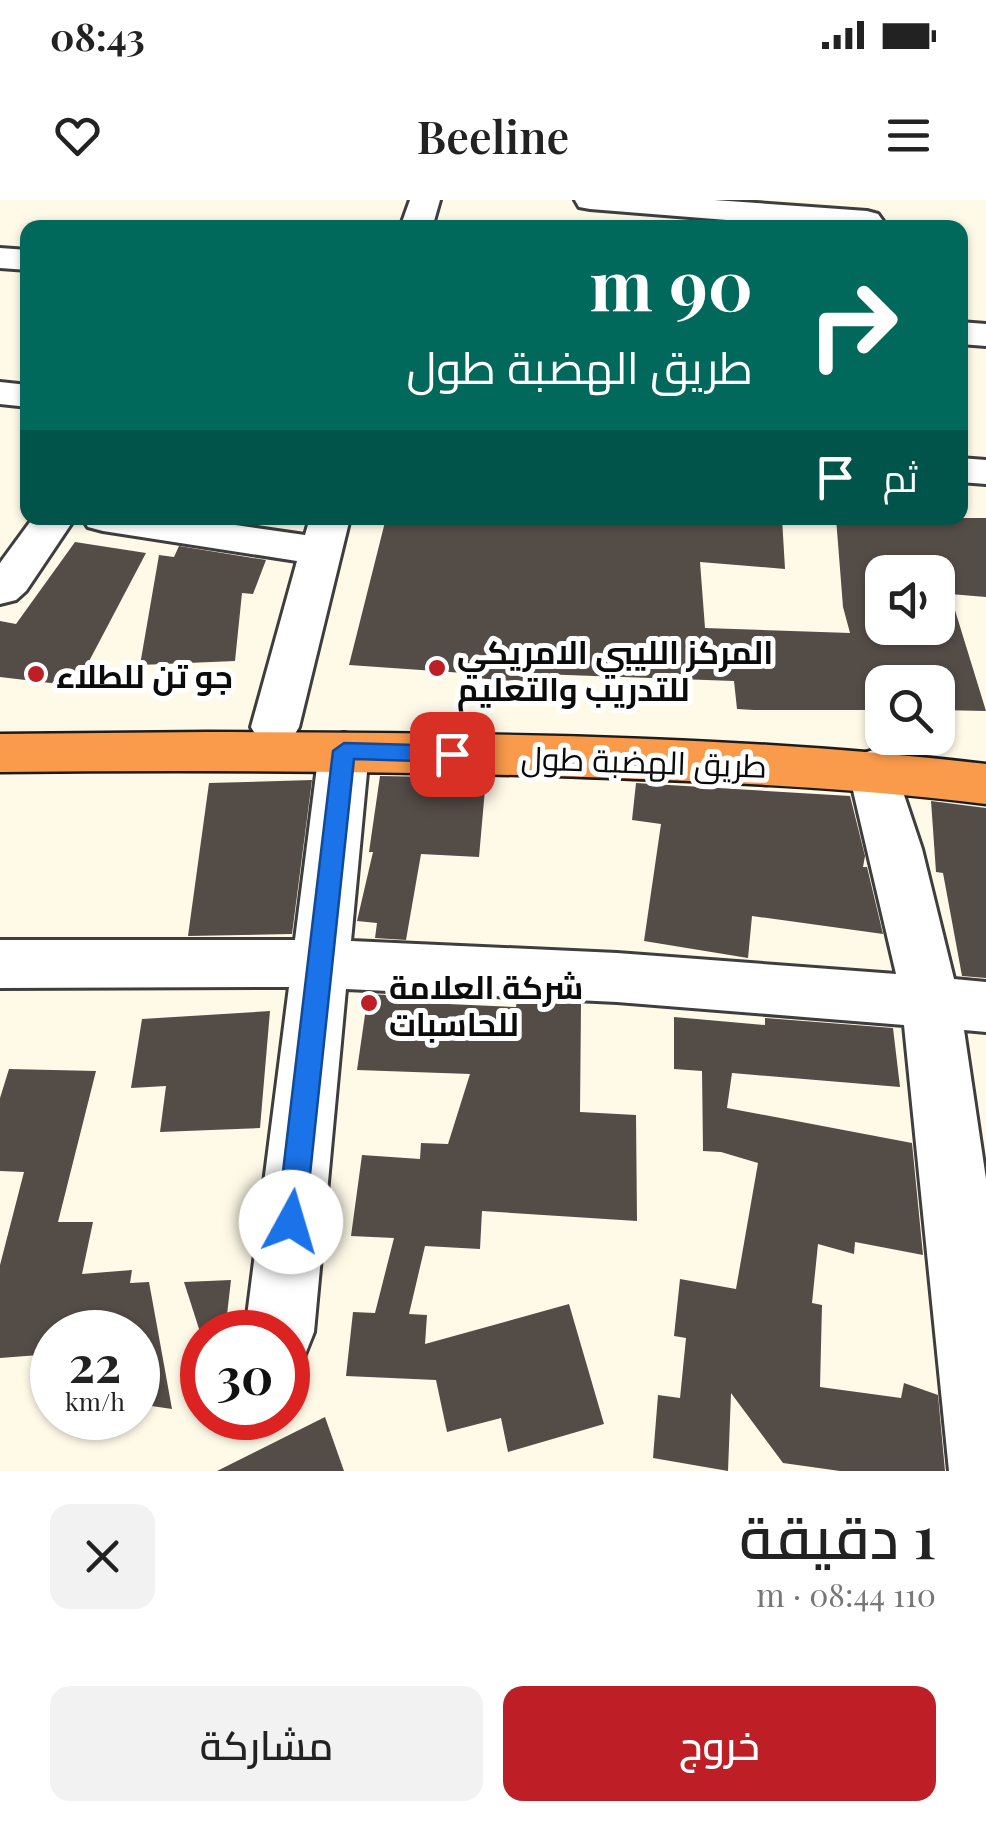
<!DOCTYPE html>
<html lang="ar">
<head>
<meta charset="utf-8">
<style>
	body { margin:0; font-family:"Playfair Display",Cairo,serif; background:#f2f2f2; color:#222; direction:rtl; height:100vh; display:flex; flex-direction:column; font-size:38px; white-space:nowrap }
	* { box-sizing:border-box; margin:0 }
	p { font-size:32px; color:#767676 }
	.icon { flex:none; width:55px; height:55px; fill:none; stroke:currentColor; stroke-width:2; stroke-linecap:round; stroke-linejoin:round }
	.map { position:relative; height:1271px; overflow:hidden; direction:ltr }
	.drawer { display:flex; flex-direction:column; background:#fff; flex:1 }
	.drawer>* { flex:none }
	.top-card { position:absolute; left:20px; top:20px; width:948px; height:305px; border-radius:20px; box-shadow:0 2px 8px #0004; direction:rtl; background:#00695c; color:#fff; overflow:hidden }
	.controls { position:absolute; left:865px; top:355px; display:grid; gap:20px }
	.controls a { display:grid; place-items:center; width:90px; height:90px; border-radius:20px; background:#fff; box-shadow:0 2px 8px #0004; font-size:50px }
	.speed { position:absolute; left:30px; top:1110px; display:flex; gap:20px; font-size:50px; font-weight:700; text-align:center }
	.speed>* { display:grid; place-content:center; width:130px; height:130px; border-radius:50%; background:#fff; box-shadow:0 2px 8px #0004; line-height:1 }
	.speed small { font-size:25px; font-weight:400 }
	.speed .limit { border:15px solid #d22; background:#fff; color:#111 }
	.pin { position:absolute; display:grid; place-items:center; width:85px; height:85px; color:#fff; margin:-42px; border-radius:20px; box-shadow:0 5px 15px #0006 }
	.me { position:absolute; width:110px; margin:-55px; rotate:6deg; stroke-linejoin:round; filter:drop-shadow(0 0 8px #0008) }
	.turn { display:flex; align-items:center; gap:35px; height:210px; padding:0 50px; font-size:45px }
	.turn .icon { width:130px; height:130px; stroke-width:2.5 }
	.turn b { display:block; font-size:70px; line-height:85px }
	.then { display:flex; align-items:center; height:95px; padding:0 50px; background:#0003; gap:20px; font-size:38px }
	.round { display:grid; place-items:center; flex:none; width:105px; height:105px; border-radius:20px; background:#f2f2f2 }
	.overview { display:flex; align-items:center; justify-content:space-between; height:170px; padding:0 50px }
	h1 { font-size:60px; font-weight:600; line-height:75px }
	.primary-button { display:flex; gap:20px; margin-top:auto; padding:20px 50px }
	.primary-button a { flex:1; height:115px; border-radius:20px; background:#be1f27; color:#fff; font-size:40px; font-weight:600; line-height:115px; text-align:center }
	.primary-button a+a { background:#f2f2f2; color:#222 }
	.status { display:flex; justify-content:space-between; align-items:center; height:70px; padding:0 50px; background:#fff; direction:ltr }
	.status svg { height:28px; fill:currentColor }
	header { display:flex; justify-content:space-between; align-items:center; height:130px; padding:0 50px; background:#fff; font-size:45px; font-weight:600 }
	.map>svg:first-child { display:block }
	.building { fill:#544c47; fill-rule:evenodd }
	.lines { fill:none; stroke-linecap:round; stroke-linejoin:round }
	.minor-casing { stroke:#3e3e3e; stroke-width:6 }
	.highway-casing { stroke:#1c1c1c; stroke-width:5 }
	.minor { fill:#fff; fill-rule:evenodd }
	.highway { fill:#fa9b4c; fill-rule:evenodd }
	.route { fill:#1a73e8; stroke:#114b97; stroke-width:2.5 }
	.poi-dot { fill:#be1f27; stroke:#fff; stroke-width:4 }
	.labels { text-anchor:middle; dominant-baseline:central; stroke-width:10; stroke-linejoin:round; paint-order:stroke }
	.poi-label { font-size:32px; font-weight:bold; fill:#0b0b0b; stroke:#fff; text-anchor:start }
	.street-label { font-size:32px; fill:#0b0b0b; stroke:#fff }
</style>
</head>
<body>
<div class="status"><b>08:43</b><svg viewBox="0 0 49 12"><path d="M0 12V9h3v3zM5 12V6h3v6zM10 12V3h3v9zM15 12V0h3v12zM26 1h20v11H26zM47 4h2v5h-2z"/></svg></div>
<header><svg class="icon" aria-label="menu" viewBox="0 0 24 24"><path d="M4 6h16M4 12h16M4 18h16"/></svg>Beeline<svg class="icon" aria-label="heart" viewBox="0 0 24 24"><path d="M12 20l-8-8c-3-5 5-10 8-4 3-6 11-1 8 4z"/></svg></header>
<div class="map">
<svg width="986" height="1271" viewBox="0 0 986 1271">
	<rect width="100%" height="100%" fill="#fffae8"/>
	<g class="building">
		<path d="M386,318H782L785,369L700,362L705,428L850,433L843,407L836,318H986V397L950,394L986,511L938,510V482H882V510H754L737,509L734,481L539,474L538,483L463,477L464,473L349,465ZM882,372H938V428H882Z"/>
		<polygon points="75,342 146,353 76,486 0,477 0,421 16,424"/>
		<polygon points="179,346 266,360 253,394 242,393 235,461 140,465 159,355 174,357"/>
		<polygon points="380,576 486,578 479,657 421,654 406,740 375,738 377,723 357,721 373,652 369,652"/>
		<polygon points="312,580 292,734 188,736 209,583"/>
		<polygon points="636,583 850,596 865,656 863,667 867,667 883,734 752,716 748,758 644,741 661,624 632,620"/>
		<polygon points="931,601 986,608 986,778 962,776 943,673 936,672"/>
		<polygon points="368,794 426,797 425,803 516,807 517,801 581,804 580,912 636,915 637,1021 482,1011 480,1049 425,1046 409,1114 427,1115 425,1144 569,1104 604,1224 508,1252 501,1218 447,1232 436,1180 346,1176 353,1112 375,1113 394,1038 351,1036 362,955 420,959 421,943 448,944 470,874 357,870"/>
		<polygon points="270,811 260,928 160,932 166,886 131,888 142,819"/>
		<polygon points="674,817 765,825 765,818 893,828 900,887 732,873 727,908 912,943 923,1055 855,1042 854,1054 818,1044 812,1103 822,1105 820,1187 901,1198 904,1183 938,1195 945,1271 840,1271 783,1263 731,1193 728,1271 653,1258 658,1195 680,1198 686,1138 674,1136 680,1079 736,1089 758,963 721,952 703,951 702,871 674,869"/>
		<polygon points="9,869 96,871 58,1022 93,1022 82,1074 132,1070 130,1083 149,1082 172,1209 138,1204 138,1132 52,1132 52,1154 0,1158 0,1065 24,972 0,971 0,898"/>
		<polygon points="231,1080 225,1132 200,1132 184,1082"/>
		<polygon points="325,1217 344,1271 217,1271"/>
	</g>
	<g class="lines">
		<defs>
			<g id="minor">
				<polygon points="410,0 440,0 432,28 400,28"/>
				<polygon points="575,0 714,0 867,11 878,14 883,21 878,28 828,28 590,9 579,7"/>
				<polygon points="0,48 28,50 28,70 0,68"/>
				<polygon points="960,122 986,124 986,146 960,144"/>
				<polygon points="0,182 28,185 28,207 0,204"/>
				<polygon points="960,258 986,260 986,284 960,282"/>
				<polygon points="33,318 75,318 26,391 16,400 0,404 0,363"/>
				<polygon points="82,318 187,318 305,335 310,318 350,318 299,527 292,539 275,545 258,539 251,527 297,361 103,331 88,327"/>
				<polygon points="344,533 362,538 369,551 351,741 617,753 896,774 848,569 855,556 873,550 891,556 922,649 954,779 986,782 986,832 964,830 986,979 986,1271 949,1271 904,825 617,802 346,789 314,1132 304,1157 288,1163 288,1132 245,1132 289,787 0,788 0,740 295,740 319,551 326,538"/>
			</g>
			<path id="highway" d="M208,532C467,533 729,534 986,564V604C842,586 699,581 554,576C369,571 185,570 0,572V534Z"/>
		</defs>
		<use href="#minor" class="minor-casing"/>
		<use href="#highway" class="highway-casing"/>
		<use href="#minor" class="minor"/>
		<use href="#highway" class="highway"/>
	</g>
	<polygon class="route" points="344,543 452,546 463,554 452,562 354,559 305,1022 301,1032 291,1036 281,1032 277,1022 333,551"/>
	<g class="poi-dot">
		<circle cx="437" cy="468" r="10"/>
		<circle cx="36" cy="474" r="10"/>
		<circle cx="369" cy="803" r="10"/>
	</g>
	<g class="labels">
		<g class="poi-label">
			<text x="457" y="450">المركز الليبي الامريكي<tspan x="457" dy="37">للتدريب والتعليم</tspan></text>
			<text x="56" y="474">جو تن للطلاء</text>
			<text x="389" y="785">شركة العلامة<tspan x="389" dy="37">للحاسبات</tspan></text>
		</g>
		<g class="street-label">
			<text transform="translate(644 560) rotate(2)">طريق الهضبة طول</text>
		</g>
	</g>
</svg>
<div class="controls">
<a><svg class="icon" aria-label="sound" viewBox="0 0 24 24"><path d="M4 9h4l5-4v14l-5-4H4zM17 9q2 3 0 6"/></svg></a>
<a><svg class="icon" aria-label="search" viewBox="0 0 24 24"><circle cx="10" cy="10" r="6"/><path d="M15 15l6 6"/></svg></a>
</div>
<div class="speed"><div>22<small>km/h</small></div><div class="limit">30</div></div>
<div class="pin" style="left:452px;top:554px;background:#d93025"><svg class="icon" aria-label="arrive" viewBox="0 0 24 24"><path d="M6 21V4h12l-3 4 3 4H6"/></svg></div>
<svg class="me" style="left:291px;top:1022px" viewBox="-20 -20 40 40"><circle r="19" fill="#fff"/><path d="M0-13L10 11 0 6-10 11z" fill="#1a73e8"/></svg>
<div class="top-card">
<div class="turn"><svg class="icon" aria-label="right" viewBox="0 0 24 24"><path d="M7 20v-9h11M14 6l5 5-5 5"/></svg><div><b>90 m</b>طريق الهضبة طول</div></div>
<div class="then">ثم<svg class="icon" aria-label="arrive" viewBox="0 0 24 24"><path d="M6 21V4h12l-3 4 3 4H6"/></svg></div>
</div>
</div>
<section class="drawer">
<div class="overview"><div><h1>1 دقيقة</h1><p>110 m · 08:44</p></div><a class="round"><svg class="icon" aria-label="close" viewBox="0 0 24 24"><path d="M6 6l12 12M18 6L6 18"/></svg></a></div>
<div class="primary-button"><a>خروج</a><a>مشاركة</a></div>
</section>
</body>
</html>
